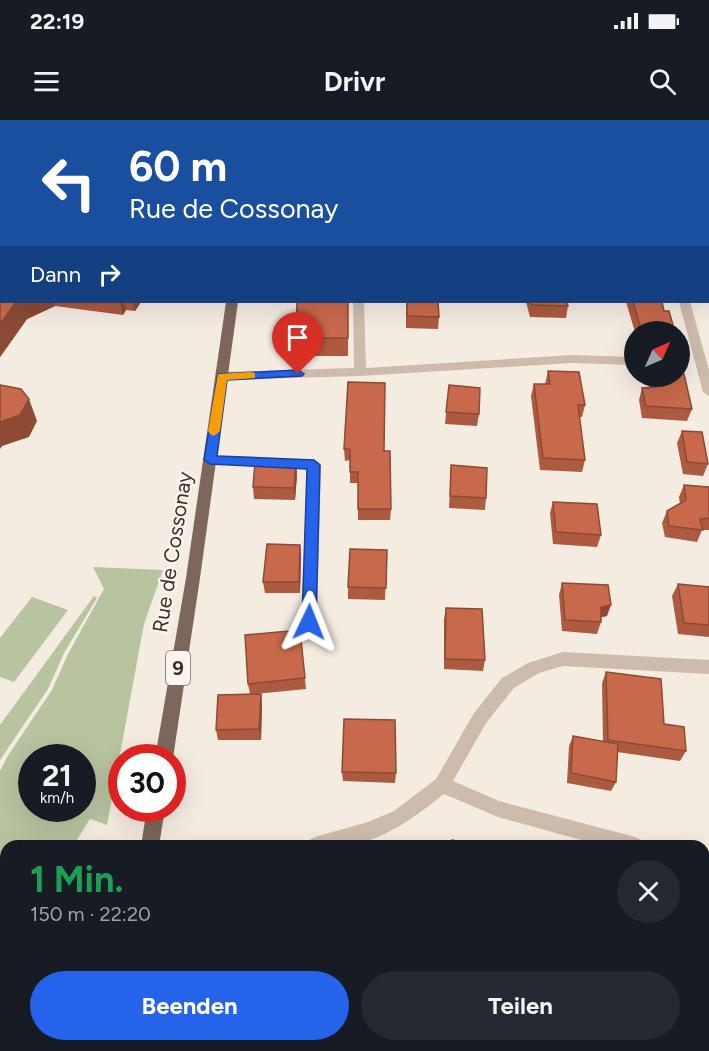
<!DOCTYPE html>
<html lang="de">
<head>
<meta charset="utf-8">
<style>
	body { margin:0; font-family:Figtree,sans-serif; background:#242831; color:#f1f3f6; height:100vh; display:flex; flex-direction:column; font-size:22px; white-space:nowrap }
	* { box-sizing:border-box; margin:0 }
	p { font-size:20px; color:#9ea1a6 }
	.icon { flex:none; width:33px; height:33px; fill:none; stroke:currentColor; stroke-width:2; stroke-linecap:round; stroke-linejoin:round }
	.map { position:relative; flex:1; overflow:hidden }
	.side { position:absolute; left:0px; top:720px; width:710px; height:212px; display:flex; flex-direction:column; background:#171b24; border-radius:18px 18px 0 0; box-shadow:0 6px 24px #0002 }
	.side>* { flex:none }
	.banner { position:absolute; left:0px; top:0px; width:710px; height:183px; box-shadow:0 6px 24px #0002; background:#1a4fa0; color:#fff; overflow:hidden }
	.needle { width:39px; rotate:45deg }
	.fabs { position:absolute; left:624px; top:201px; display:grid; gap:12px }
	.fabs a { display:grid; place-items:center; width:66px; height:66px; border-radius:50%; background:#171b24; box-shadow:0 6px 24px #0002; font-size:30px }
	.speed { position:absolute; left:18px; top:624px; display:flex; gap:12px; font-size:30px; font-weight:700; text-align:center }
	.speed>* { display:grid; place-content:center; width:78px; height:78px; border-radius:50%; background:#171b24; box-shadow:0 6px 24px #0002; line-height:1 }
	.speed small { font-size:15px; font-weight:400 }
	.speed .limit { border:9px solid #d22; background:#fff; color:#111 }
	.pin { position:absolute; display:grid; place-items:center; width:51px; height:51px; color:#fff; margin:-62px -26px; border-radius:50% 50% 50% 0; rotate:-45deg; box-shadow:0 0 6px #0007 }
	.pin .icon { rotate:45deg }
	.me { position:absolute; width:66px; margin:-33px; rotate:2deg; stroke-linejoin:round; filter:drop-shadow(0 0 4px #0008) }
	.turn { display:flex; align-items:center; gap:21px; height:126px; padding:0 30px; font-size:27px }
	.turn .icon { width:78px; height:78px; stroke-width:2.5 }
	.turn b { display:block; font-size:42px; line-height:51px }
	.then { display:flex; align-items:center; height:57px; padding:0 30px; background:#0003; gap:12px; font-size:22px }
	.round { display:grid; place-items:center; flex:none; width:63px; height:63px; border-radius:32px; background:#242831 }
	.headline { display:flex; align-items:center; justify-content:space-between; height:102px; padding:0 30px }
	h1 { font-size:36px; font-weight:700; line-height:45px; color:#1e9e55 }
	.cta { display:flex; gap:12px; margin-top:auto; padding:12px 30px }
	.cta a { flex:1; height:69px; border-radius:36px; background:#2563eb; color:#fff; font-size:24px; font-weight:700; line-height:69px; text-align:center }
	.cta a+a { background:#242831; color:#f1f3f6 }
	.status { display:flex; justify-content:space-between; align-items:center; height:42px; padding:0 30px; background:#171b24; direction:ltr }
	.status svg { height:16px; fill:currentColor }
	header { display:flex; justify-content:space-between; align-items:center; height:78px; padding:0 30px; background:#171b24; font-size:27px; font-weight:700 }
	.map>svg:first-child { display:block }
	.green { fill:#b8c4a0; fill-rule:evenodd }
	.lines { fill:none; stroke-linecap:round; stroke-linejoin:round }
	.street { fill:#cdbbac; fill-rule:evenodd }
	.secondary { fill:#a18a7d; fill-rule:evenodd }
	.primary { fill:#7d675c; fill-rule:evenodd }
	.wall { fill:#ac5a40 }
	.shaded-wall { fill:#8c4a34 }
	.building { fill:#c8694b; stroke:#8c4a34; stroke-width:1.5 }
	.route { fill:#2563eb; stroke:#184099; stroke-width:1.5 }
	.slow { fill:#f59e0b }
	.labels { text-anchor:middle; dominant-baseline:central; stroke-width:4.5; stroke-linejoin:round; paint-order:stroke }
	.shield { fill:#fbf5ee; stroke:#756b66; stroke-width:1.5 }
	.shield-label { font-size:20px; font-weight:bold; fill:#3b302b }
	.street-label { font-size:21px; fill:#3b302b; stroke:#fbf5ee }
</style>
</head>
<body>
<div class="status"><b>22:19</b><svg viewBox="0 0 49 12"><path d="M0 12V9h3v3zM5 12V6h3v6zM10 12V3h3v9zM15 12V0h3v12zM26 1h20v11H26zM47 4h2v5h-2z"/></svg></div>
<header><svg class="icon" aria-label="menu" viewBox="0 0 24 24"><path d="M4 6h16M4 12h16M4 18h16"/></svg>Drivr<svg class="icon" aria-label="search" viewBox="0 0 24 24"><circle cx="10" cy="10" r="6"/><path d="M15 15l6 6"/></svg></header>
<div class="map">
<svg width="709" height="931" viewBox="0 0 709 931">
	<rect width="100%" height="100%" fill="#f4ebe1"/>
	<g class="green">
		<path d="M93,447L163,450L144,504L107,705L90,699L73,726H6V786L0,787V651L7,637L52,570L68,534L104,469ZM32,638H82V688H32Z"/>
		<polygon points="94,476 97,478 64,533 48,569 0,640 0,605"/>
		<polygon points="32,477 68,490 14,562 0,557 0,518"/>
	</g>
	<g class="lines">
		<g class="street">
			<rect x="380" y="0" width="10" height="2"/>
			<polygon points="613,0 623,0 623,2 614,2"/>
			<polygon points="353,182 364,182 366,248 572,235 634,237 634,245 572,243 360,256 222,260 216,256 222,252 354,248"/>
			<polygon points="679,182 690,182 709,250 709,276 703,272"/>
			<polygon points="210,335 319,342 321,345 317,502 314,506 309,508 304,506 301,502 307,349 205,343 203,340 205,337"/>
			<path d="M563,532L709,540V554L563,546L539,553L514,568L486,603L453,661L499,681L635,717L641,720L644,726H603L498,697L444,674C415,697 382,722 344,726C332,727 318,726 306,726L309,720L315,717L368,702L394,691L436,659L474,593L502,558L528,543Z"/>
			<polygon points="704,735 709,737 709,755 704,753"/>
		</g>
		<g class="secondary">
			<polygon points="6,804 6,843 0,842 0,806"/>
			<polygon points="89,926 109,926 110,931 90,931"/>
		</g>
		<g class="primary">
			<polygon points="251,0 261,0 251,2"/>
			<polygon points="226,182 238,182 200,458 173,638 155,638 186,458"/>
			<polygon points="147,688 165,688 159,726 141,726"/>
			<polygon points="102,926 122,926 121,931 101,931"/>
		</g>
	</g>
	<g class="wall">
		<rect x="300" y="0" width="60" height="2"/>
		<polygon points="708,27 709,29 709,105 708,102"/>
		<polygon points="0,93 2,182 141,182 135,191 126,190 123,195 55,186 27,199 0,237"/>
		<polygon points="348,182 348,236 297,236 296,218"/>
		<polygon points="406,182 439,197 438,209 406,208"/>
		<polygon points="526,182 567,182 568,186 566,198 530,197"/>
		<polygon points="626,182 662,182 664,191 675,212 635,212"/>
		<polygon points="548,251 585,285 582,297 579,297 585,340 582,352 540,350 531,276 534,264 545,264"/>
		<polygon points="651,256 680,256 692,289 687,301 642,298 639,280 642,268 649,267 649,265"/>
		<polygon points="449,265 479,294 477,306 445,304"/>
		<polygon points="682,311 708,344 703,356 683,354 677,323"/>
		<polygon points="344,329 384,331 391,389 390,400 358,400 358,363 350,363 350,340 345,341"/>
		<polygon points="296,343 297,355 295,380 254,379 253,367"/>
		<polygon points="451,345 486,378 485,390 449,388"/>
		<polygon points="684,365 709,367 709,410 702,410 697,422 665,417 662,403 667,391 680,384 679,377"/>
		<polygon points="553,382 601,415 597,427 553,424 550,393"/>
		<polygon points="300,425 301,436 300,473 265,473 263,462"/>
		<polygon points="387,430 385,480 348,479 348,467"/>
		<polygon points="562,463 607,496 601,497 601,502 597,514 562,511 559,475"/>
		<polygon points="678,464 709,467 709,517 678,514 672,476"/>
		<polygon points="446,488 485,540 483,551 444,549 444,499"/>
		<polygon points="300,510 306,569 255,574 261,574 262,584 261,620 218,620 216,610 250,574 248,564"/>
		<polygon points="606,552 664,604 686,631 680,641 617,632 616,662 611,671 567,663 569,626 573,616 603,622 602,563"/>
		<polygon points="342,652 396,653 395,663 343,661"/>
		<polygon points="506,926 558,926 581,931 506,931"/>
	</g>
	<g class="shaded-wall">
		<polygon points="128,0 140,0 140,1 128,2"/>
		<rect x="329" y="0" width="14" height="2"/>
		<polygon points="16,182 54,182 55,186 27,199 0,237 0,204"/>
		<polygon points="120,182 124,182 126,190 123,195"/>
		<polygon points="133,182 141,182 135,191"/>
		<polygon points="29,279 37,301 29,317 2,326 0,329 0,302"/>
		<polygon points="296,343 297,355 295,380 294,368"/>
		<polygon points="300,425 301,436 300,473 299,462"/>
		<polygon points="611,485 607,496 597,498 601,487"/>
		<polygon points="261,574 262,584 261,620 259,609"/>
	</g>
	<g class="building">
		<rect x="101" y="0" width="27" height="2"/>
		<rect x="438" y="0" width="21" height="2"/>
		<polygon points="505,0 535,0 536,2 505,2"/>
		<polygon points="588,0 605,0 605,2 589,2"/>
		<polygon points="671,0 699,0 700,2 672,2"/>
		<polygon points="708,27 709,29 709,84 708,81"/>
		<polygon points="0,93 2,93 2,182 16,182 0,204"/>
		<polygon points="297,182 348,182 348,218 296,218"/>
		<polygon points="407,182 438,182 439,197 407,196"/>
		<polygon points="531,182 567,182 568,186 532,185"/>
		<polygon points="633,182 662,182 664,191 669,191 675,212 642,212"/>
		<polygon points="548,251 579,252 585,285 578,285 585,340 543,338 534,264 550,264"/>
		<polygon points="680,254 684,254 692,289 646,286 642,268 656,267 654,256 680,256"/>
		<polygon points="348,262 385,263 384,331 390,331 391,389 358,389 358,352 350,352 350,329 344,329"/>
		<polygon points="0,265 21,269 29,279 20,295 0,302"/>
		<polygon points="449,265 480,268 479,294 446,292"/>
		<polygon points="682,311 702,312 708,344 687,342"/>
		<polygon points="255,343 296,343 294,368 253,367"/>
		<polygon points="451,345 487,348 486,378 450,376"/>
		<polygon points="684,365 709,367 709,398 700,399 703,410 669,406 667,391 686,380"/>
		<polygon points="553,382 597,384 601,415 556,412"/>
		<polygon points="267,424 300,425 299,462 263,462"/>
		<polygon points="350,429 387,430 386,468 348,467"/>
		<polygon points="562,463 608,465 611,485 601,487 601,502 565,500"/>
		<polygon points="678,464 709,467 709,505 684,503"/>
		<polygon points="446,488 482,489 485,540 445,539"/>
		<polygon points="300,510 305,558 248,564 245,515"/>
		<polygon points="606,552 661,559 664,604 684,607 686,631 608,620"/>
		<polygon points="261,574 259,609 216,610 218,575"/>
		<polygon points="344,599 395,600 396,653 342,652"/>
		<polygon points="573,616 618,624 616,662 571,653"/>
		<polygon points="452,720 481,726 451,726"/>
		<polygon points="510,926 558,926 581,931 510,931"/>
	</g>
	<polygon class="route" points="298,250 304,254 302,256 227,260 217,336 314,340 320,345 316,502 314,506 304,506 302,502 307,349 210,344 204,340 218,254"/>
	<polygon class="slow" points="251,252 255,253 255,258 227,260 220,311 214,316 210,314 208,311 218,254"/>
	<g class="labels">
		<rect class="shield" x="166" y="531" width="24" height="34" rx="4.5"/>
		<g class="shield-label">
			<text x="178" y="548">9</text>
		</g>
		<g class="street-label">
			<text transform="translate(172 432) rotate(-81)">Rue de Cossonay</text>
		</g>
	</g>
</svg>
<div class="fabs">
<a><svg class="needle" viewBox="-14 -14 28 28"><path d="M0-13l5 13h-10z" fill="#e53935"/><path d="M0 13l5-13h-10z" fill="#9ea1a6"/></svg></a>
</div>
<div class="speed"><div>21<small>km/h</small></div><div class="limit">30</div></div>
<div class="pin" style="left:298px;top:254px;background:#d93025"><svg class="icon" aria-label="arrive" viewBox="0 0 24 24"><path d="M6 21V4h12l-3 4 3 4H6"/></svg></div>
<svg class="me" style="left:309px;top:502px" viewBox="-20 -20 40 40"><path d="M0-17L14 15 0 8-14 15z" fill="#2563eb" stroke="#fff" stroke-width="4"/></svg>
<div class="banner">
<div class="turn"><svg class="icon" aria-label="left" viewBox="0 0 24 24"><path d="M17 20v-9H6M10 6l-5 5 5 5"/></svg><div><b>60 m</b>Rue de Cossonay</div></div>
<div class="then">Dann<svg class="icon" aria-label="right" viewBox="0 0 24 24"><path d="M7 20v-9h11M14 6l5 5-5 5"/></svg></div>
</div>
<section class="side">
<div class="headline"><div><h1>1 Min.</h1><p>150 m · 22:20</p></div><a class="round"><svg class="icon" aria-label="close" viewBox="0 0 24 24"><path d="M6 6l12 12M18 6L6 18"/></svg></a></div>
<div class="cta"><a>Beenden</a><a>Teilen</a></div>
</section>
</div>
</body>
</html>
